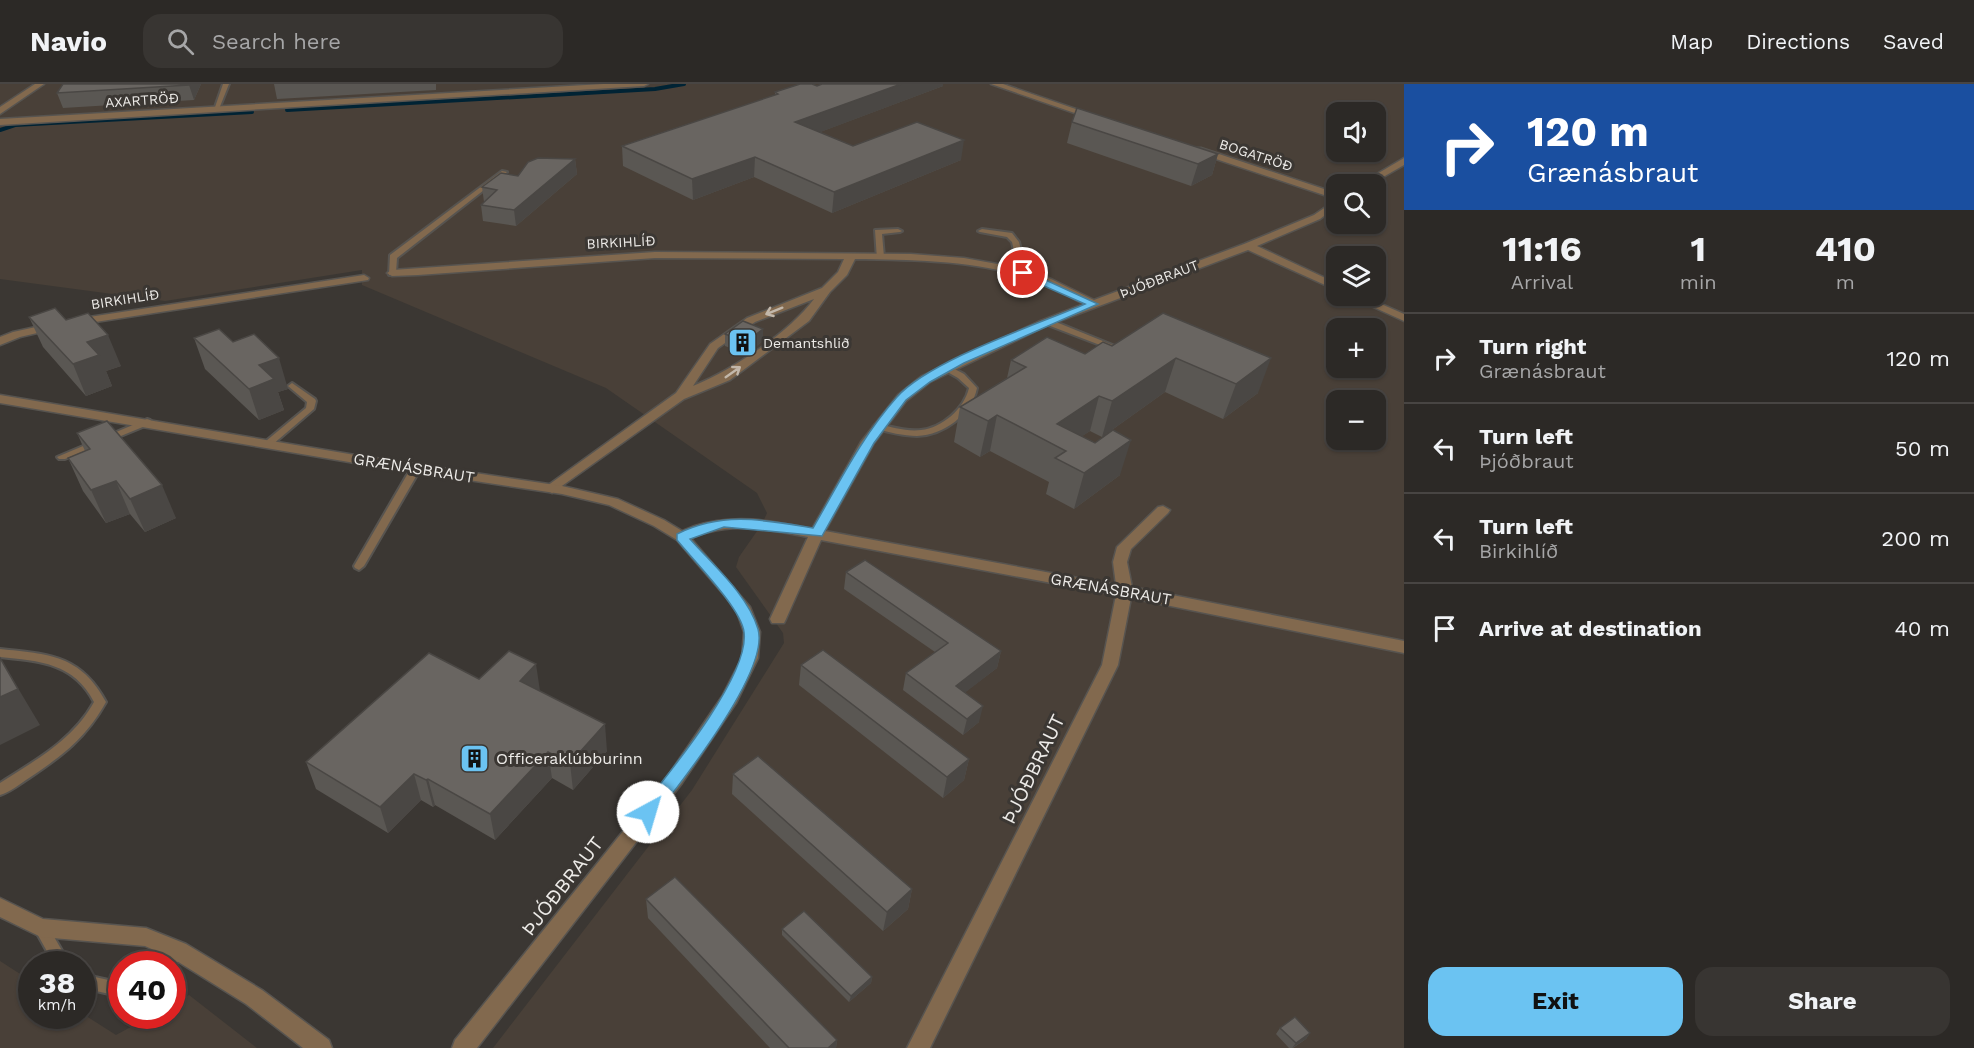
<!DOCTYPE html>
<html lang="en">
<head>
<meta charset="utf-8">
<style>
	body { margin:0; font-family:"Work Sans",sans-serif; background:#383532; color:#f1f3f6; height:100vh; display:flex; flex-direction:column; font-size:22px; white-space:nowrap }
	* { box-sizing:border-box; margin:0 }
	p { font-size:20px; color:#a6a6a7 }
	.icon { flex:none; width:33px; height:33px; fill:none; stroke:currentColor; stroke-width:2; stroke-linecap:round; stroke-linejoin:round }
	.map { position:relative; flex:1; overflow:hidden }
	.panel { display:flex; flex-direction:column; background:#2c2926; width:570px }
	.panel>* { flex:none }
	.guide { background:#1a4fa0; color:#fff; overflow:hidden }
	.controls { position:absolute; left:1326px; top:18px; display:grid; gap:12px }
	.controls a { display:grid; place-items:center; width:60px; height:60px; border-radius:12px; background:#2c2926; box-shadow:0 2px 4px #0004,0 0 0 2px #484543; font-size:30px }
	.speed { position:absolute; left:18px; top:867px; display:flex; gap:12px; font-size:30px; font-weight:700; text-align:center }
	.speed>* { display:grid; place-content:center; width:78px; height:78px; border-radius:50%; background:#2c2926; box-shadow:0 2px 4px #0004,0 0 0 2px #484543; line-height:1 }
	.speed small { font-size:15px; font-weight:400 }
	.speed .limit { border:9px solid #d22; background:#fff; color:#111 }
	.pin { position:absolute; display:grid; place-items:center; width:51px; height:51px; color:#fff; margin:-26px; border:3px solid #fff; border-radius:50%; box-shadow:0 2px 6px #0007 }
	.me { position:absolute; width:66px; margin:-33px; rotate:39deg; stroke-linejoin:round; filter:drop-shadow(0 0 4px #0008) }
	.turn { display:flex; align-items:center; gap:21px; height:126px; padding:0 24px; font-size:27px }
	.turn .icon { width:78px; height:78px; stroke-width:2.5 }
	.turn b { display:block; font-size:42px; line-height:51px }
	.eta { display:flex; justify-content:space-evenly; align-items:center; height:102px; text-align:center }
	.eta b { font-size:36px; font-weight:700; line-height:42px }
	.button { display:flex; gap:12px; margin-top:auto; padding:12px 24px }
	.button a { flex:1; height:69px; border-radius:18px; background:#6bc3f2; color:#111; font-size:24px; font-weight:700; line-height:69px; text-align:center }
	.button a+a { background:#383532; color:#f1f3f6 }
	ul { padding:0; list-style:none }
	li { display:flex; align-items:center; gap:18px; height:90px; padding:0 24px; border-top:2px solid #484543 }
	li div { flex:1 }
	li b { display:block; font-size:22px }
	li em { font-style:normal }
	header { display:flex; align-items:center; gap:36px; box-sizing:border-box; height:84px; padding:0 30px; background:#2c2926; border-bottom:2px solid #484543 }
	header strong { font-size:28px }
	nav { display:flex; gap:33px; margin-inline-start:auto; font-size:21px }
	.search { width:420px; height:54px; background:#383532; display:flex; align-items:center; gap:15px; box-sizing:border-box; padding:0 21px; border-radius:18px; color:#a6a6a7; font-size:22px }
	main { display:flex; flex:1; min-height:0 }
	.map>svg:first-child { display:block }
	.built { fill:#494038; fill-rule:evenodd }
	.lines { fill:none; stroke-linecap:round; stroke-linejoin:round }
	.stream { stroke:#002334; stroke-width:4 }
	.service-casing { stroke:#575450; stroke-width:4 }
	.minor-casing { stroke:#575450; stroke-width:3 }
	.tertiary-casing { stroke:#575450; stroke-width:3 }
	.service { fill:#82694e; fill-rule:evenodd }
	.minor { fill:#82694e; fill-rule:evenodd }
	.tertiary { fill:#82694e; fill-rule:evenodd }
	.wall { fill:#5a5753 }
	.shaded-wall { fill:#4a4744 }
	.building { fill:#696561; stroke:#4a4744; stroke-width:1.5 }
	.oneway { stroke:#c2b7aa }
	.route { fill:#6bc3f2; stroke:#467f9d; stroke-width:1.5 }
	.labels { text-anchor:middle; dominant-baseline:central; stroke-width:6; stroke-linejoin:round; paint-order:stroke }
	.far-street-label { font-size:14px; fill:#edebe8; stroke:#3b3733 }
	.far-poi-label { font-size:14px; fill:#edebe8; stroke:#3b3733; text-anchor:start }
	.street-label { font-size:16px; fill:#edebe8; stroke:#3b3733 }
	.poi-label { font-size:16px; fill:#edebe8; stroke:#3b3733; text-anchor:start }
	.near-street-label { font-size:20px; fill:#edebe8; stroke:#3b3733 }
</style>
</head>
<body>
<header>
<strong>Navio</strong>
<div class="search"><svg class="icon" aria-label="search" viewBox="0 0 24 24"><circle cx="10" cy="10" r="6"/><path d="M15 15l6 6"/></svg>Search here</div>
<nav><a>Map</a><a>Directions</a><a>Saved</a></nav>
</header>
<main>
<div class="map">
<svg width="1404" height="964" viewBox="0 0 1404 964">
	<rect width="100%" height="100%" fill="#3b3733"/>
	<g class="built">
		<path d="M0,0H1404V964H493L692,706L784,559L783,549L736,483L739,473L762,440L767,429L757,409L606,304L362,201V186L165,217L0,195ZM1336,28H1376V68H1336ZM1336,100H1376V140H1336ZM1336,172H1376V212H1336ZM1336,244H1376V284H1336ZM1336,316H1376V356H1336Z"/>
		<polygon points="0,877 31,897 32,932 83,930 116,951 151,932 172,932 173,920 189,911 257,964 0,964"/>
	</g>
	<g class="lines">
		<g class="stream">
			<polyline points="287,26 655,5 684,0"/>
			<polyline points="0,46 15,41 252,28"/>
		</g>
		<defs>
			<g id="service">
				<polygon points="223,0 229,0 219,25 214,26"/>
				<polygon points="502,87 507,88 397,174 396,189 389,191 390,171"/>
				<polygon points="898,145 902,147 900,148 882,150 884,173 877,175 875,146"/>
				<polygon points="982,145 1012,149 1019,158 1027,189 1026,191 1019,189 1012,158 1007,153 980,148 978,147"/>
				<polygon points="1045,236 1051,236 1120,264 1119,266 1113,266 1045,240"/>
				<path d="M947,281L964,290L977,304C972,330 944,351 917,352C903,352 889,348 875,345L873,343L875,341L878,340C892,343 907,348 921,346C942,344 964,325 969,304L958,294L944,286V282Z"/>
				<polygon points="292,299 315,315 316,317 314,325 272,361 266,361 264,359 266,357 306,324 307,318 288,302"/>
				<polygon points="147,335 150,336 152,338 150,340 65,375 59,375 57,373"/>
				<polygon points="416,381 421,384 364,482 359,486 355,484 354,482 411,384"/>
				<path d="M0,565C49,570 81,571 106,618C86,654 62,672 29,694C20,700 10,708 0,711V699C36,676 73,656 94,618C74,579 40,577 0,573Z"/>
				<polygon points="41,838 46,839 64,870 72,875 74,880 54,880 34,844 36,839"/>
				<path d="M179,860L184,862L186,867L184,872L172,883V880H159C162,872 171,864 179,860Z"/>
				<polygon points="82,885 95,893 122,899 122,913 92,906 82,901"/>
			</g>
			<g id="minor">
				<polygon points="35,0 44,0 0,30 0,23"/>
				<polygon points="603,0 648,0 644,2 0,41 0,35"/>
				<polygon points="991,0 1003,0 1099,33 1092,35"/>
				<polygon points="1195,64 1201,64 1336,109 1336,115 1195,68"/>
				<polygon points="1404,74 1404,81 1371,100 1360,100"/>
				<path d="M1336,116V123L1320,135L1257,162L1336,199V206L1248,166L1046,242L930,298L906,317L874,359L825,447L1116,501L1113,478L1117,463L1158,423L1163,422L1170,426L1168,429L1131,465L1127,478L1132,503L1404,557V569L1131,514L1118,581L930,964H907L1102,581L1116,511L821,456L786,535L784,539H772L770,535L808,453C775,447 742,439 709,448C699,450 691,455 682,458L675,453C679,447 688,445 695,442C735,429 773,437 812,445L861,358L898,311L922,292L1038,238L1084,220C1068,212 1052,202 1034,196C977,176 915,176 855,175L847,191L830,208L809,237L730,296L684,315L552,409L545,405L547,402L676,309L710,260L747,234L822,204L838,188L844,175L655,174L418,191L392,192L387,189L392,186L655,168L911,170L964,174L1019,184L1051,195L1094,216L1244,160L1314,131ZM814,215C789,249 732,286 693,302L718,264L755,238Z"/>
				<polygon points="364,191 369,194 368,196 63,243 20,253 0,261 0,253 13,248 63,237"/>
				<polygon points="1349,212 1363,212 1404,230 1404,237"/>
				<polygon points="0,814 43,835 146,844 186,860 262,906 329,956 332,964 303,964 246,920 172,874 145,862 41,853 0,833"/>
			</g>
			<polygon id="tertiary" points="0,311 355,371 562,402 618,415 664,436 687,450 750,523 760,548 758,574 736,619 682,699 477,964 452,964 455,956 670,689 723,611 742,574 744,548 737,528 726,513 677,456 654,442 609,421 562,410 355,379 0,319"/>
		</defs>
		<use href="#service" class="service-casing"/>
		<use href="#minor" class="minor-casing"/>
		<use href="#tertiary" class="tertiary-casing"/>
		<use href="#service" class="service"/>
		<use href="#minor" class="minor"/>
		<use href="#tertiary" class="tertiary"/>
	</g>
	<g class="wall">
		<polygon points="63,0 201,0 194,16 63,24 57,9"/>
		<polygon points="274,0 436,0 436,6 277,15"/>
		<polygon points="822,0 943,0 943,2 820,48 853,62 961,76 832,129 754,93 693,116 623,82 622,62 775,11 775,8 817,2"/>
		<polygon points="1072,38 1218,70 1212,91 1191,102 1067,59"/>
		<polygon points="575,75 577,90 516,142 483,137 481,121 484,118 482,103"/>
		<polygon points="1163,229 1258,309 1223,335 1165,308 1102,353 1090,347 1082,352 1120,391 1074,425 1046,410 1049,398 990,367 980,373 954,358 960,323 1007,294 1011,276 1085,270 1112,262"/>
		<polygon points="29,233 66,236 121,282 106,287 112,302 86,312 43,263"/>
		<polygon points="725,250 763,257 746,270 725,262"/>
		<polygon points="194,254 233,258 288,305 278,308 284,326 259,336 205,285"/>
		<polygon points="77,349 176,434 145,448 130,430 106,439 83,407 68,374 85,367"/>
		<polygon points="846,488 1001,567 997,584 965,608 979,638 963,651 903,606 906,589 935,568 844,505"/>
		<polygon points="801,581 969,675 964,696 943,714 799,601"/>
		<polygon points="479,595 540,607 607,667 573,706 552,694 495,756 435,721 433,723 421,716 388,749 316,705 306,678"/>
		<polygon points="733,690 912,805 908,825 883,847 732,710"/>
		<polygon points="646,815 837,956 836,964 770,964 648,834"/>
		<polygon points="782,845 872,893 871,899 849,918 782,851"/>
		<polygon points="1280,944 1310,949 1306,955 1293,964 1289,964 1276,950"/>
	</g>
	<g class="shaded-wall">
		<polygon points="190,0 201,0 194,16 189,1"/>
		<polygon points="901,0 943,0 943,2 794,58 795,38"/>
		<polygon points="964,56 961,76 832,129 834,108"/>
		<polygon points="1218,70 1212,91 1191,102 1198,80"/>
		<polygon points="755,73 754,93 693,116 692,95"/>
		<polygon points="575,75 577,90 516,142 514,126"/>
		<polygon points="763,245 763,257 746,270 746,258"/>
		<polygon points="108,251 121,282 106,287 112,302 86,312 73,280 87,258"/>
		<polygon points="279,274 288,305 278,308 284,326 259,336 249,305 259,281"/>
		<polygon points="1176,274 1165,308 1102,353 1112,317"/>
		<polygon points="1271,274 1258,309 1223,335 1236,300"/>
		<polygon points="1099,312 1090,347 1063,365 1057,340"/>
		<polygon points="997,331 990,367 980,373 988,337"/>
		<polygon points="1131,356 1120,391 1074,425 1084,389"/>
		<polygon points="116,397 130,430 106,439 91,406"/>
		<polygon points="162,401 176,434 145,448 130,415"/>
		<polygon points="1001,567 997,584 953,618 956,602"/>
		<polygon points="0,574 40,641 0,661"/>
		<polygon points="536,580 540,607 520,597"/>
		<polygon points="983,622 979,638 963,651 967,635"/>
		<polygon points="605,640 607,667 573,706 570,679"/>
		<polygon points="548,668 552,694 495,756 490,730"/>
		<polygon points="969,675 964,696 943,714 947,693"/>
		<polygon points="414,690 421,716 388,749 380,723"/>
		<polygon points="428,695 435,721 433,723 426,696"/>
		<polygon points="912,805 908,825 883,847 887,828"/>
		<polygon points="872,893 871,899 849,918 851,912"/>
		<polygon points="1310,949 1306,955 1292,964 1296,959"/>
		<polygon points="837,956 836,964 828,964"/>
	</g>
	<g class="building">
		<polygon points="63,0 190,0 189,1 57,9"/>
		<polygon points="800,0 812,0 817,2 822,0 901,0 795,38 853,62 917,38 964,56 834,108 755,73 692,95 622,62 778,10 775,8"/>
		<polygon points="1077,24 1218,70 1198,80 1072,38"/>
		<polygon points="538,74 575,75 514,126 481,121 497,106 482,103 501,89 518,92 528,78"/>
		<polygon points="55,224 66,236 88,229 108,251 87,258 99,271 73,280 29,233"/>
		<polygon points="1163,229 1271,274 1236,300 1176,274 1112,317 1099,312 1057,340 1095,359 1113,346 1131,356 1084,389 1055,374 1066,367 997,331 988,337 960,323 1026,283 1011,276 1047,253 1085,270 1103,258 1112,262"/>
		<polygon points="743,237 763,245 746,258 725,250"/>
		<polygon points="219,245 233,258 254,250 279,274 259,281 274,295 249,305 194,254"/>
		<polygon points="107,337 162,401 130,415 116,397 91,406 68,374 90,365 77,349"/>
		<polygon points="865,476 1001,567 956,602 983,622 967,635 906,589 948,559 846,488"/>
		<polygon points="823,566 969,675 947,693 801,581"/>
		<polygon points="509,567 536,580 520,597 605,640 570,679 548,668 490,730 428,695 426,696 414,690 380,723 306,678 429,569 479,595"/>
		<polygon points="0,574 18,605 0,613"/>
		<polygon points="758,672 912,805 887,828 733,690"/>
		<polygon points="675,793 837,956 828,964 789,964 646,815"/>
		<polygon points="804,827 872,893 851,912 782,845"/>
		<polygon points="1295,933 1310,949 1296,959 1280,944"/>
	</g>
	<defs><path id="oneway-shaft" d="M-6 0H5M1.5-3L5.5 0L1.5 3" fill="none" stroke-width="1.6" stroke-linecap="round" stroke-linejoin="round" transform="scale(1.5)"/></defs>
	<g class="oneway">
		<use href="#oneway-shaft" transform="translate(774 227) rotate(158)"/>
		<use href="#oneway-shaft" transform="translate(733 288) rotate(-35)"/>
	</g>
	<path class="route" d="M1019,187H1026L1098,220L964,279L930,298L906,316L874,359L822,452L724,443L690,455C713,481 748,511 758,545C770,586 681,699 654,733H642L640,728L642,723C670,688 750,591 744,548C741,524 693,476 677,456V450C724,427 764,436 813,444C839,399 862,352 897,313C930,276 1036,241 1085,220L1019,191Z"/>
	<defs>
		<symbol id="building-square" viewBox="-11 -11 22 22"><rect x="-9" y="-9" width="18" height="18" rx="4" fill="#6bc3f2" stroke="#3b3733"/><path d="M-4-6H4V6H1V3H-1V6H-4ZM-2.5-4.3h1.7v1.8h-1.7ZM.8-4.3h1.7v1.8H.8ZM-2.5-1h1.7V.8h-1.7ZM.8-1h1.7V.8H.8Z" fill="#111"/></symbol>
	</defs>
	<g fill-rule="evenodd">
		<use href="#building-square" x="726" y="242" width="33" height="33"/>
		<use href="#building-square" x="458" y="658" width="33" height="33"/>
	</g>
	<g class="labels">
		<g class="far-street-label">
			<text transform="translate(142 16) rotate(-4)">AXARTRÖÐ</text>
			<text transform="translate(1256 71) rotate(18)">BOGATRÖÐ</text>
			<text transform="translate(621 158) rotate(-3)">BIRKIHLÍÐ</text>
			<text transform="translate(1159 195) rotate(-21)">ÞJÓÐBRAUT</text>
			<text transform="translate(125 215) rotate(-9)">BIRKIHLÍÐ</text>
		</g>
		<g class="far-poi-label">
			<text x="763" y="259">Demantshlið</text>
		</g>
		<g class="street-label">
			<text transform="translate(414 384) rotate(9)">GRÆNÁSBRAUT</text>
			<text transform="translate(1111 505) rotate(10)">GRÆNÁSBRAUT</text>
		</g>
		<g class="poi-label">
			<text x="496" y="674">Officeraklúbburinn</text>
		</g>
		<g class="near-street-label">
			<text transform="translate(1033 685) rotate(-64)">ÞJÓÐBRAUT</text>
			<text transform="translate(562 802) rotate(-52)">ÞJÓÐBRAUT</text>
		</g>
	</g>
</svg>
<div class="controls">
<a><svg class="icon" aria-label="sound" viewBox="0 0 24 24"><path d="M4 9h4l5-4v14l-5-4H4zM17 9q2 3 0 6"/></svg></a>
<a><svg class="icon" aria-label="search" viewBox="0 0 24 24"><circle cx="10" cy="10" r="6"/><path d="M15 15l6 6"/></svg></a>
<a><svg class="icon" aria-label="layers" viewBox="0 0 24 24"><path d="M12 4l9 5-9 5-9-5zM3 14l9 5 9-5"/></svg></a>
<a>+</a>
<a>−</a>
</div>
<div class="speed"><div>38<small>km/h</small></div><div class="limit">40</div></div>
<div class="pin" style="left:1023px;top:189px;background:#d93025"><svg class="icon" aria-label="arrive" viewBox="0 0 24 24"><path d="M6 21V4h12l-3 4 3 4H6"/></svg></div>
<svg class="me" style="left:648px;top:728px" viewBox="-20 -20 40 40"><circle r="19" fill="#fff"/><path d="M0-13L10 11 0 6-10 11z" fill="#6bc3f2"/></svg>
</div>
<section class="panel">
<div class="guide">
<div class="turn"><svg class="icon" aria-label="right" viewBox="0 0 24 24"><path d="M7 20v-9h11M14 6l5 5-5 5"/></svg><div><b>120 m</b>Grænásbraut</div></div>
</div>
<div class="eta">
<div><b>11:16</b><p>Arrival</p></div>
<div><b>1</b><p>min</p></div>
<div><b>410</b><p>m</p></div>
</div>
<ul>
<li><svg class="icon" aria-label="right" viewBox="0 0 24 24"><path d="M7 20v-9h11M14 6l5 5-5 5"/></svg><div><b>Turn right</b><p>Grænásbraut</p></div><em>120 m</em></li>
<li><svg class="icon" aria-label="left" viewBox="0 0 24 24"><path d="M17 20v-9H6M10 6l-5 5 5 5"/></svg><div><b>Turn left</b><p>Þjóðbraut</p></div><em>50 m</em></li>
<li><svg class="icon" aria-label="left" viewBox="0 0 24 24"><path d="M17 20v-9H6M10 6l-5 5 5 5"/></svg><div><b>Turn left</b><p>Birkihlíð</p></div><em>200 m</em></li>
<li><svg class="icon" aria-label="arrive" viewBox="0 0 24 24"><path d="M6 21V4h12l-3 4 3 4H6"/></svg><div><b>Arrive at destination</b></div><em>40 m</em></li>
</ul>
<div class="button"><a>Exit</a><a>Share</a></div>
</section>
</main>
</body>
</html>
